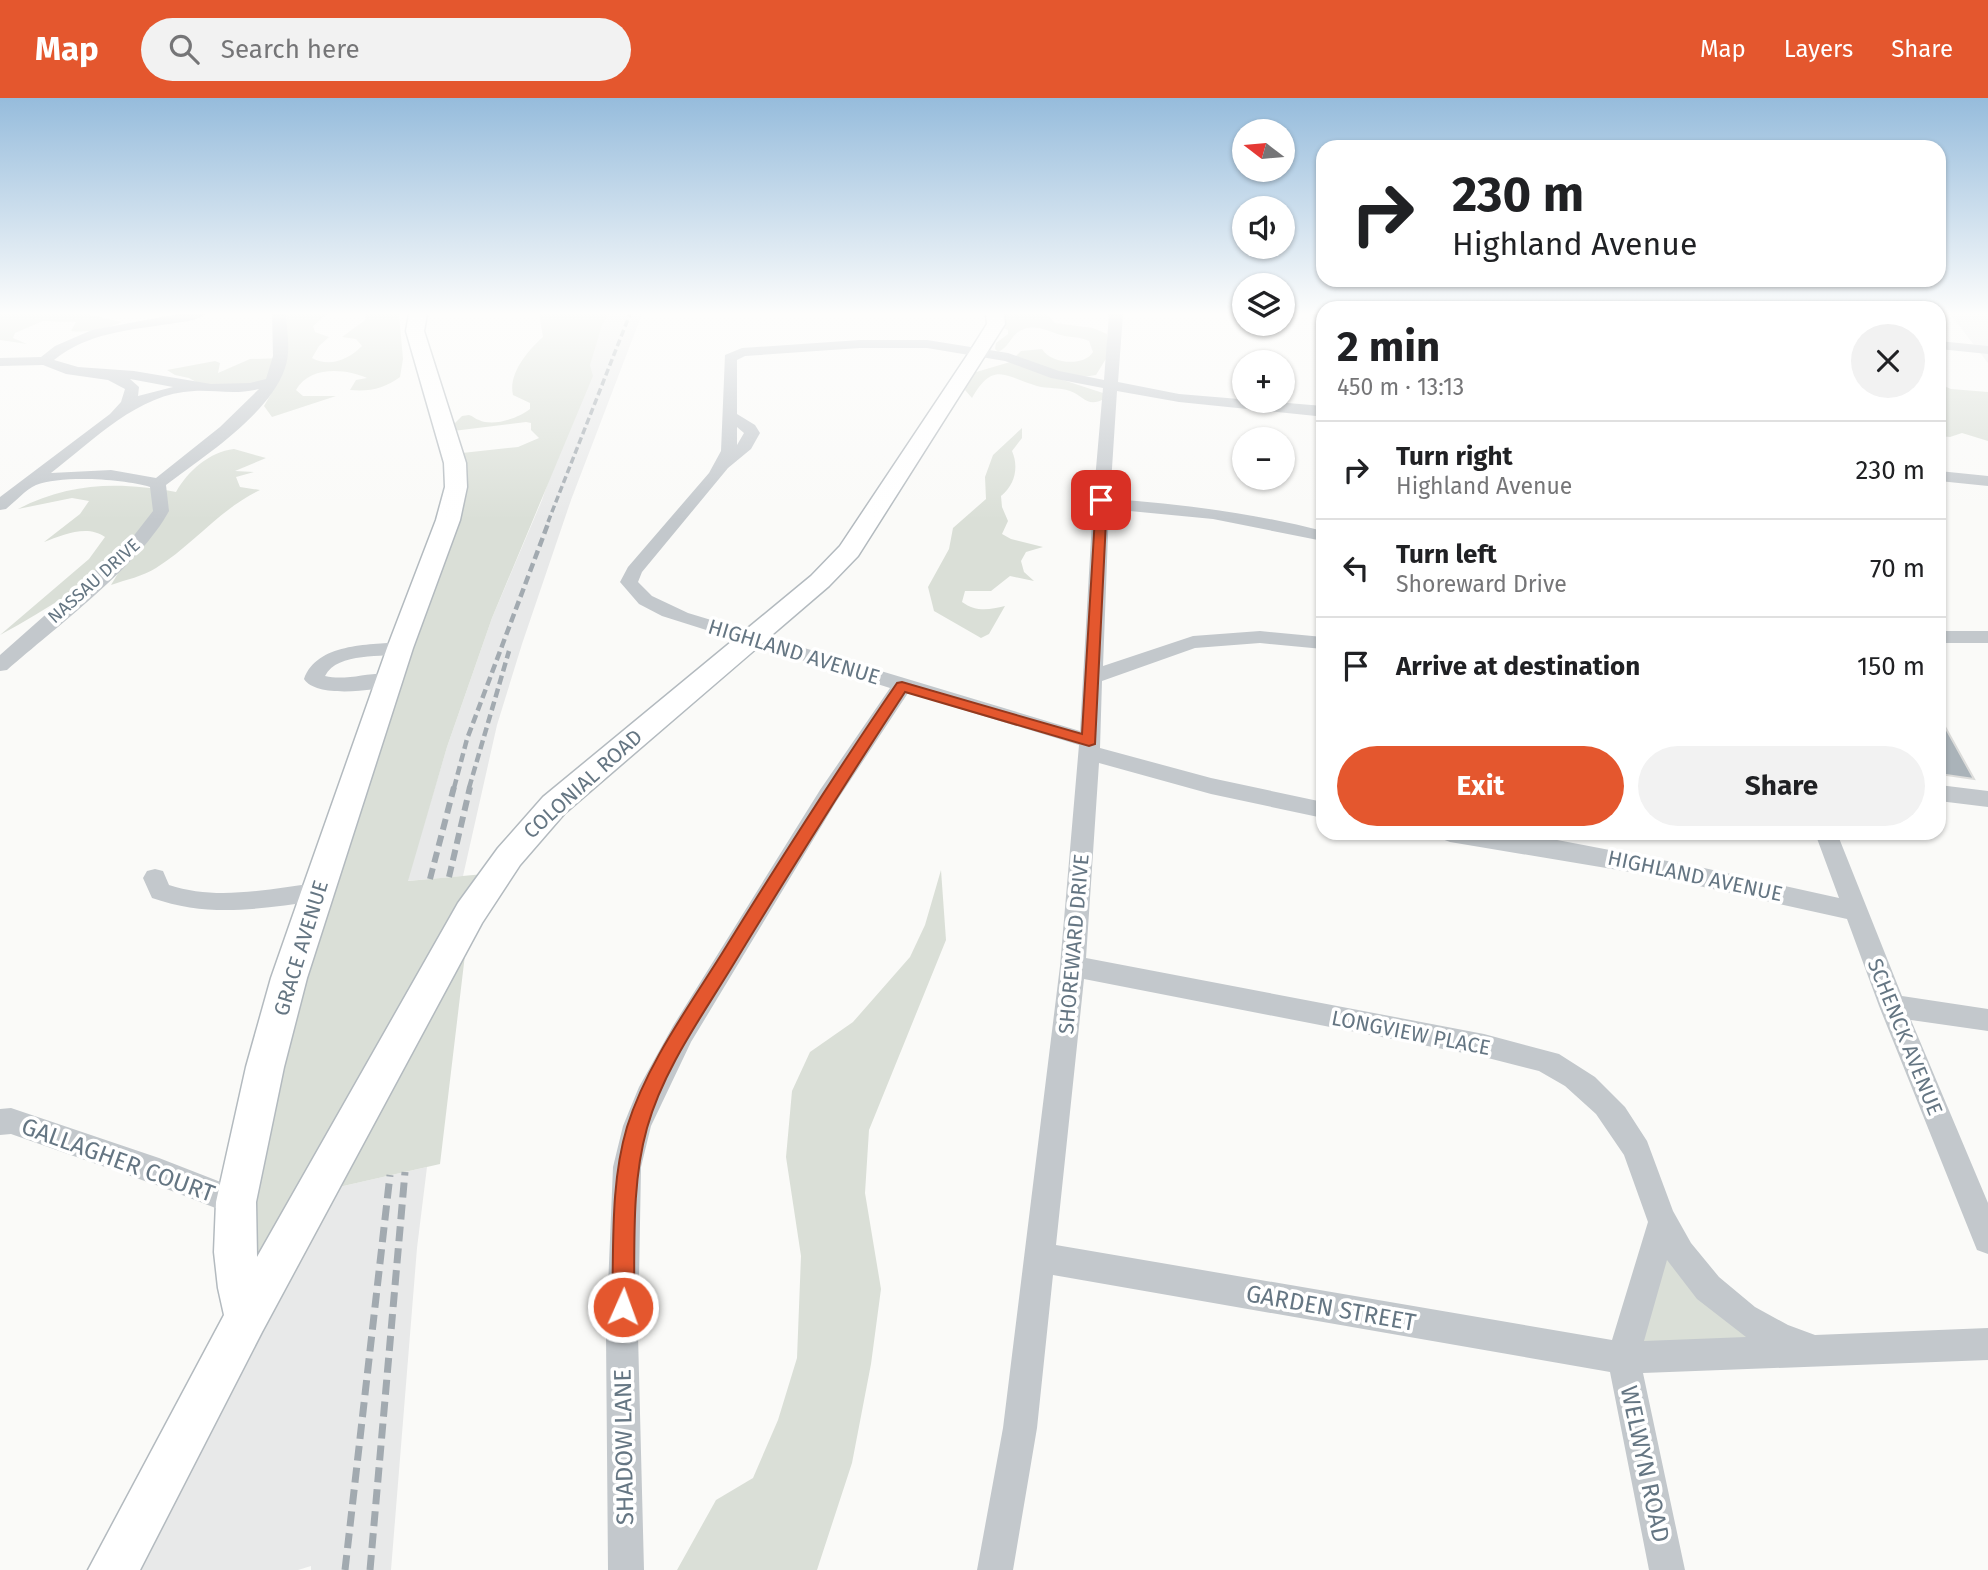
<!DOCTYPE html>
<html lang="en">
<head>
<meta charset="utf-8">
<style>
	body { margin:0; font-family:"Fira Sans",sans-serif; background:#f2f2f2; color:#202124; height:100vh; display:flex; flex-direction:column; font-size:26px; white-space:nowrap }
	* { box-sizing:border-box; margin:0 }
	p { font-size:23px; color:#757577 }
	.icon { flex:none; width:38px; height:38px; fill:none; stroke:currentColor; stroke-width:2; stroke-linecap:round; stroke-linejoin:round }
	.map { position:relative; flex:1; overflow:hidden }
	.panel { position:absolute; left:1316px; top:203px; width:630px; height:539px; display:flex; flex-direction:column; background:#fff; border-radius:21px; box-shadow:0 2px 5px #0004 }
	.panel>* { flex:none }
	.guide { position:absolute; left:1316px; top:42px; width:630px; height:147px; border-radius:21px; box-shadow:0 2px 5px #0004; background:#fff; color:#202124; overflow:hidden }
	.needle { width:46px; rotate:286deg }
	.controls { position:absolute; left:1232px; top:21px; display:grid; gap:14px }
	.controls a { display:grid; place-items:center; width:63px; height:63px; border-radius:50%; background:#fff; box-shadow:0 2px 5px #0004; font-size:35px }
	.pin { position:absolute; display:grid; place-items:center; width:60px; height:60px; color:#fff; margin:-30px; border-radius:14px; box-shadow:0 4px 10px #0006 }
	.me { position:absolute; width:77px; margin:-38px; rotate:2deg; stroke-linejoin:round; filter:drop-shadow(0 0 5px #0008) }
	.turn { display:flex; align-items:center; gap:24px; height:147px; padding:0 21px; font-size:32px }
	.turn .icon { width:91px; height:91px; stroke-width:2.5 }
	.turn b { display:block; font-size:49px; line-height:60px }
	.round { display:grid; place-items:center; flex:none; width:74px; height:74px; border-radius:37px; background:#f2f2f2 }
	.summary { display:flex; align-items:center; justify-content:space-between; height:119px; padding:0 21px }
	h1 { font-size:42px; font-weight:700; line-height:52px }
	.cta { display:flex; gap:14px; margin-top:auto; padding:14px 21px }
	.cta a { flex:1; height:80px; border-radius:42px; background:#e4572e; color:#fff; font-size:28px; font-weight:700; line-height:80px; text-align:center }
	.cta a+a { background:#f2f2f2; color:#202124 }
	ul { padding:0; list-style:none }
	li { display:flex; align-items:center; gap:21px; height:98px; padding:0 21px; border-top:2px solid #e0e0e0 }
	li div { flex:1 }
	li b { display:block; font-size:26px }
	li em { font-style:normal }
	header { display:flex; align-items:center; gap:42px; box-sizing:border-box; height:98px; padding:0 35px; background:#e4572e; color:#fff }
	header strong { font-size:33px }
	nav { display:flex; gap:38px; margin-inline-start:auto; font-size:24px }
	.search { width:490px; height:63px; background:#f2f2f2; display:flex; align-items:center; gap:18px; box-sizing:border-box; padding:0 24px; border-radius:38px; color:#757577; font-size:26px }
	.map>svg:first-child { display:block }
	.built { fill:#e8e9e9 }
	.green { fill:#dadfd7 }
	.building { fill:#aab3b9; stroke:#dcdcda; stroke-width:2 }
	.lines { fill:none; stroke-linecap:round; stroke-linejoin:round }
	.secondary-casing { stroke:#b3babf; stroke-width:3 }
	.street { fill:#c3c8cc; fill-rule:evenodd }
	.secondary { fill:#fff; fill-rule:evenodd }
	.rail-far3 { stroke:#a2aab0; stroke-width:3.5; stroke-dasharray:7 3.5; stroke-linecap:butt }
	.rail-far2 { stroke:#a2aab0; stroke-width:4.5; stroke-dasharray:9 4.5; stroke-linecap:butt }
	.rail-far1 { stroke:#a2aab0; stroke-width:6; stroke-dasharray:11 6; stroke-linecap:butt }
	.rail { stroke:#a2aab0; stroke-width:7; stroke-dasharray:15 7; stroke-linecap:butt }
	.route { fill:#e4572e; stroke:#94391e; stroke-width:2 }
	.labels { text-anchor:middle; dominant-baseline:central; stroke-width:7; stroke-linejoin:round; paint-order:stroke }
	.far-street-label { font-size:18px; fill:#657683; stroke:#fff }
	.street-label { font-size:21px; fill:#657683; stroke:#fff }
	.near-street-label { font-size:24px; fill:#657683; stroke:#fff }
</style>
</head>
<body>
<header>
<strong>Map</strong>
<div class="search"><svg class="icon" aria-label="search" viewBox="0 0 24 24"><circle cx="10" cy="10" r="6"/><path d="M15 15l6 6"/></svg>Search here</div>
<nav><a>Map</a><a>Layers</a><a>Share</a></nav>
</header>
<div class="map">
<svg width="1988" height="1472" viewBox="0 0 1988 1472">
	<rect width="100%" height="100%" fill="#fafaf8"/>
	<g class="built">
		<polygon points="609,216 642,216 571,402 522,546 497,627 463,778 407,783 447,649 492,520 542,402 602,227"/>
		<polygon points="1948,216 1988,216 1988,265 1951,217"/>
		<polygon points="427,1069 417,1150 391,1472 311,1472 311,1468 298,1472 116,1472 317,1094"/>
	</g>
	<g class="green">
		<path d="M0,216H87L122,224C107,231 88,235 71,233L76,224L43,223L15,235L13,240L27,246L0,242Z"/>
		<path d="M287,216H327L313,228L315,234L329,239L319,248L312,260C330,270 349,261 362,248L356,241L342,239L365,222V216H399L403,261L400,279C385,290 370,294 350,292L356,282L367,280C345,270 309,268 296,292L303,298H336L272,319L264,308L271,296L265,284L236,291L203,288L189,280L175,277L167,272L215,263L220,265L218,275L250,261L284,260Z"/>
		<path d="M539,216H609L602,227L590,267L593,278L492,520L447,649L408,783L495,775L470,815L440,1066L317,1094L239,1190L236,1104L430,473L453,356L518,349L539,340L531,332V325L526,324L453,333L449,331L462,318L469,317C473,318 475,321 479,322C493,329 519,320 530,311V305L513,297C508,276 528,252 543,239Z"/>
		<path d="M995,216H1047L1055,225L1093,230L1107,236V259L1096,277L1063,282L1103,295L1104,301C1087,310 1084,298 1070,293C1059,289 1048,291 1037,288C1005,279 994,262 972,300L965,292L969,279L973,275L1010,264L1021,253L1042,251C1051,266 1084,269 1093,254L1089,243C1079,238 1071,240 1061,237C1047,233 1033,224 1018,234C1010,240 1008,250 998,254L995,251L996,245L1008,236V232L997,227Z"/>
		<polygon points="1939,286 1951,291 1988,294 1988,343 1962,335 1950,339 1939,338"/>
		<path d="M1022,330V340L1012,353C1019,369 1015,387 1001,398L1002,409L1008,423L1002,436L1011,441L1043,449L1026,454L1021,463L1024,474L1034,483L1010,478L991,493H965L962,504C976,514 989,512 1005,508L989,536L981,540L934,513L928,489L949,451L953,430L986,401L985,379L993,357Z"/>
		<path d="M234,351L266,360L235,373L254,374L236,379L240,389L260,392C220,411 193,447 156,470C144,478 125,482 111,487L120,472L141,450C93,479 49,511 0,537L89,461L105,439C87,426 63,437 44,444L80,416L89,403L72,400L18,411C71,384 119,384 176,394C188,373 209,354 234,351Z"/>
		<polygon points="941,772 946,842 869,1032 865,1095 881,1191 871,1266 852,1365 817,1472 677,1472 716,1402 753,1380 778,1322 797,1260 801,1158 786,1059 792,993 810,954 853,924 910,859 925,827"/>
		<polygon points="1663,1124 1779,1240 1623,1260"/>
	</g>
	<polygon class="building" points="1939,618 1974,681 1939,676"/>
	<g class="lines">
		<defs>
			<polygon id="secondary" points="409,216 427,216 424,233 466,365 467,389 460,422 413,550 307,880 284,969 256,1104 257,1159 458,805 498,750 543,699 811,478 840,448 970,253 987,226 986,216 1004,216 1005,226 858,458 829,488 565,715 520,767 482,825 262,1234 140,1472 88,1472 224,1217 218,1190 214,1154 216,1104 246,969 271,880 301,794 387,550 436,422 445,389 444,365 406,233"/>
		</defs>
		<use href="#secondary" class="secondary-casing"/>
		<g class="street">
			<path d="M178,216H206C197,223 181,224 169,226C129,232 87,235 54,262L78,269L134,273L211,286L250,285L266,281L273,258L272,216H286C287,234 291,254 285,270C270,316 203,359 166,387L169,413C140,467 55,530 7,572L0,573V557L132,440L153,413L150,389C124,381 62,377 36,387C26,391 15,404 6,411L0,412V399L110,316L121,304L125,291L108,282L66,276L43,267L0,268V260L41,259L55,248L92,232ZM130,281L173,289L138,298L139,289ZM259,291L220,329L156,380L111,372L51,375C93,343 138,295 194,293C216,292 236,297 259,291Z"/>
			<path d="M1109,216H1123L1118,284L1179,296L1323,308V316L1316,318L1179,304L1117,293L1110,401C1182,406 1253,415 1323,433V443L1213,421L1109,411L1103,568L1193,538L1260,533L1323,539V551L1260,545L1195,550L1102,583L1100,650L1211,680L1323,704V720L1211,696L1099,665L1086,860L1484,936L1559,956L1595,979L1625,1009L1647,1043L1673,1113L1691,1145L1719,1179L1755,1209L1788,1227L1815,1237L1988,1230V1262L1643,1275L1685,1472H1649L1610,1274L1053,1177L1037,1330L1013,1472H977L1003,1330L1060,868L1079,647L908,595L836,704L691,944L651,1028L641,1069L638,1237L644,1472H608L606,1237L613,1069L623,1028L639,989L673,928L820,692L890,590L662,518L639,506L620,484L628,469L709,375L721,353L725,257L742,250L860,242H927L1008,255L1059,273L1104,282ZM860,250H927L1005,263L1051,280L1103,290L1093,405L1080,633L688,515L652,498L638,484L642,474L728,370L751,351L760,335L755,327L737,316V262L745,258ZM737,329L744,335L737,347ZM1084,881L1484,959L1539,973L1565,988L1596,1016L1624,1057L1648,1124L1612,1242L1056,1147ZM1667,1162L1697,1201L1746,1239L1644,1243Z"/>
			<polygon points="1310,216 1323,216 1323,221 1311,219"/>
			<polygon points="1939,243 1988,248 1988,256 1939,251"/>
			<polygon points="1939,373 1988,378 1988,388 1939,383"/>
			<rect x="1939" y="533" width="49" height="12"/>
			<path d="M400,544L407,546L410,550L407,554C383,561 338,553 325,578C349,584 374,571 397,577L400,582L397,587C376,592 317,601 304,581C317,545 368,547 400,544Z"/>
			<polygon points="1939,687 1988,693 1988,709 1939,703"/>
			<polygon points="1439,735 1511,735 1552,741 1704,770 1839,800 1815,735 1837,735 1902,898 1988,911 1988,933 1911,922 1988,1105 1988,1156 1977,1152 1879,908 1847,821 1654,778 1450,744 1442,741"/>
			<path d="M155,771L163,773L169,787C217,803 269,791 317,785L325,787L329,794L325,801L317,803C257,811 210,820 152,800L143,780L147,773Z"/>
			<polygon points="11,1010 159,1060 236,1090 246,1094 251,1104 246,1114 236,1118 159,1088 11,1036 0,1037 0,1011"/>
		</g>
		<use href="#secondary" class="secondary"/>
		<polyline class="rail-far3" points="548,424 630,216"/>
		<g class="rail-far2">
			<polyline points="454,690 467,641 549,423"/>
			<polyline points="469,690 509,553"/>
		</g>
		<g class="rail-far1">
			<polyline points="449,779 470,689"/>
			<polyline points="430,781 454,689"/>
		</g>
		<g class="rail">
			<polyline points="345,1472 390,1077"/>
			<polyline points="370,1472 405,1074"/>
		</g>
	</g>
	<linearGradient id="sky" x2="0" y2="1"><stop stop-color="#96bcdc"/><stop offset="0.51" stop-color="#fdfdfc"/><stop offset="1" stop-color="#fdfdfc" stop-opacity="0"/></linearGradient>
	<rect width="1988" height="422" fill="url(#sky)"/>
	<path class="route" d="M1101,398L1107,402L1095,646L1089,648L905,594C846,684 789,775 733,867C702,918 663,972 647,1030C631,1087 635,1150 634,1209L631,1217L623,1220L615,1217L612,1209C614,1150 610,1086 627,1029C646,968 687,911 721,857C778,765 836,674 897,585L902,584L1082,636L1096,402Z"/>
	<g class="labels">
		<g class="far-street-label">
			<text transform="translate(94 483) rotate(-42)">NASSAU DRIVE</text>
		</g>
		<g class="street-label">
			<text transform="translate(794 554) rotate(17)">HIGHLAND AVENUE</text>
			<text transform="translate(583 686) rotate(-42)">COLONIAL ROAD</text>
			<text transform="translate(1695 778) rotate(12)">HIGHLAND AVENUE</text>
			<text transform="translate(1074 846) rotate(-85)">SHOREWARD DRIVE</text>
			<text transform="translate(301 850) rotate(-73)">GRACE AVENUE</text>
			<text transform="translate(1411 935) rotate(11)">LONGVIEW PLACE</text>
			<text transform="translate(1905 939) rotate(68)">SCHENCK AVENUE</text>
		</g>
		<g class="near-street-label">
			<text transform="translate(118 1062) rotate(20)">GALLAGHER COURT</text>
			<text transform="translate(1331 1210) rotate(10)">GARDEN STREET</text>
			<text transform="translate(624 1349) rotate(-91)">SHADOW LANE</text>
			<text transform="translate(1645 1366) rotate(78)">WELWYN ROAD</text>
		</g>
	</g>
</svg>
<div class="controls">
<a><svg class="needle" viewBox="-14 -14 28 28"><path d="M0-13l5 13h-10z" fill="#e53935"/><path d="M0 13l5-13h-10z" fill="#757577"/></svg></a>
<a><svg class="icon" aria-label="sound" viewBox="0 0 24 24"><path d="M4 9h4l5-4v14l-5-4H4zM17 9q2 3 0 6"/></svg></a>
<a><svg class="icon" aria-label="layers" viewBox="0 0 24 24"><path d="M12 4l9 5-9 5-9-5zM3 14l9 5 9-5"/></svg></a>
<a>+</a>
<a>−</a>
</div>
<div class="pin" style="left:1101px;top:402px;background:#d93025"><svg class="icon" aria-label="arrive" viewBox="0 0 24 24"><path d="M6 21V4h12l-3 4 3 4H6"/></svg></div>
<svg class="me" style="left:623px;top:1209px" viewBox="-20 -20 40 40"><circle r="17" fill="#e4572e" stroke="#fff" stroke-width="3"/><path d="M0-11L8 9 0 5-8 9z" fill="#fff"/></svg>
<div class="guide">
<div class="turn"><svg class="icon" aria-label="right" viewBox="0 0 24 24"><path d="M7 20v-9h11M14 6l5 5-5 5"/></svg><div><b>230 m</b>Highland Avenue</div></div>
</div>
<section class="panel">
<div class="summary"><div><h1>2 min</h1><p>450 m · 13:13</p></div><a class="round"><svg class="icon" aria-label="close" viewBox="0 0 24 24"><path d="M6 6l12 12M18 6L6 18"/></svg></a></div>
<ul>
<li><svg class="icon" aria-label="right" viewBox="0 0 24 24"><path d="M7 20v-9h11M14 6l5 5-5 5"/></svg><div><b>Turn right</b><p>Highland Avenue</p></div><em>230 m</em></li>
<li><svg class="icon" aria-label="left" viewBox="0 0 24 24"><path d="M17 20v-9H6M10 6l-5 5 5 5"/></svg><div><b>Turn left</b><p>Shoreward Drive</p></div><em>70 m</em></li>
<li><svg class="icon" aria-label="arrive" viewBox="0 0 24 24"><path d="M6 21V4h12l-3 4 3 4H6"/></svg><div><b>Arrive at destination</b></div><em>150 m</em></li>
</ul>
<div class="cta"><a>Exit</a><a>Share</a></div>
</section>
</div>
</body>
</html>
